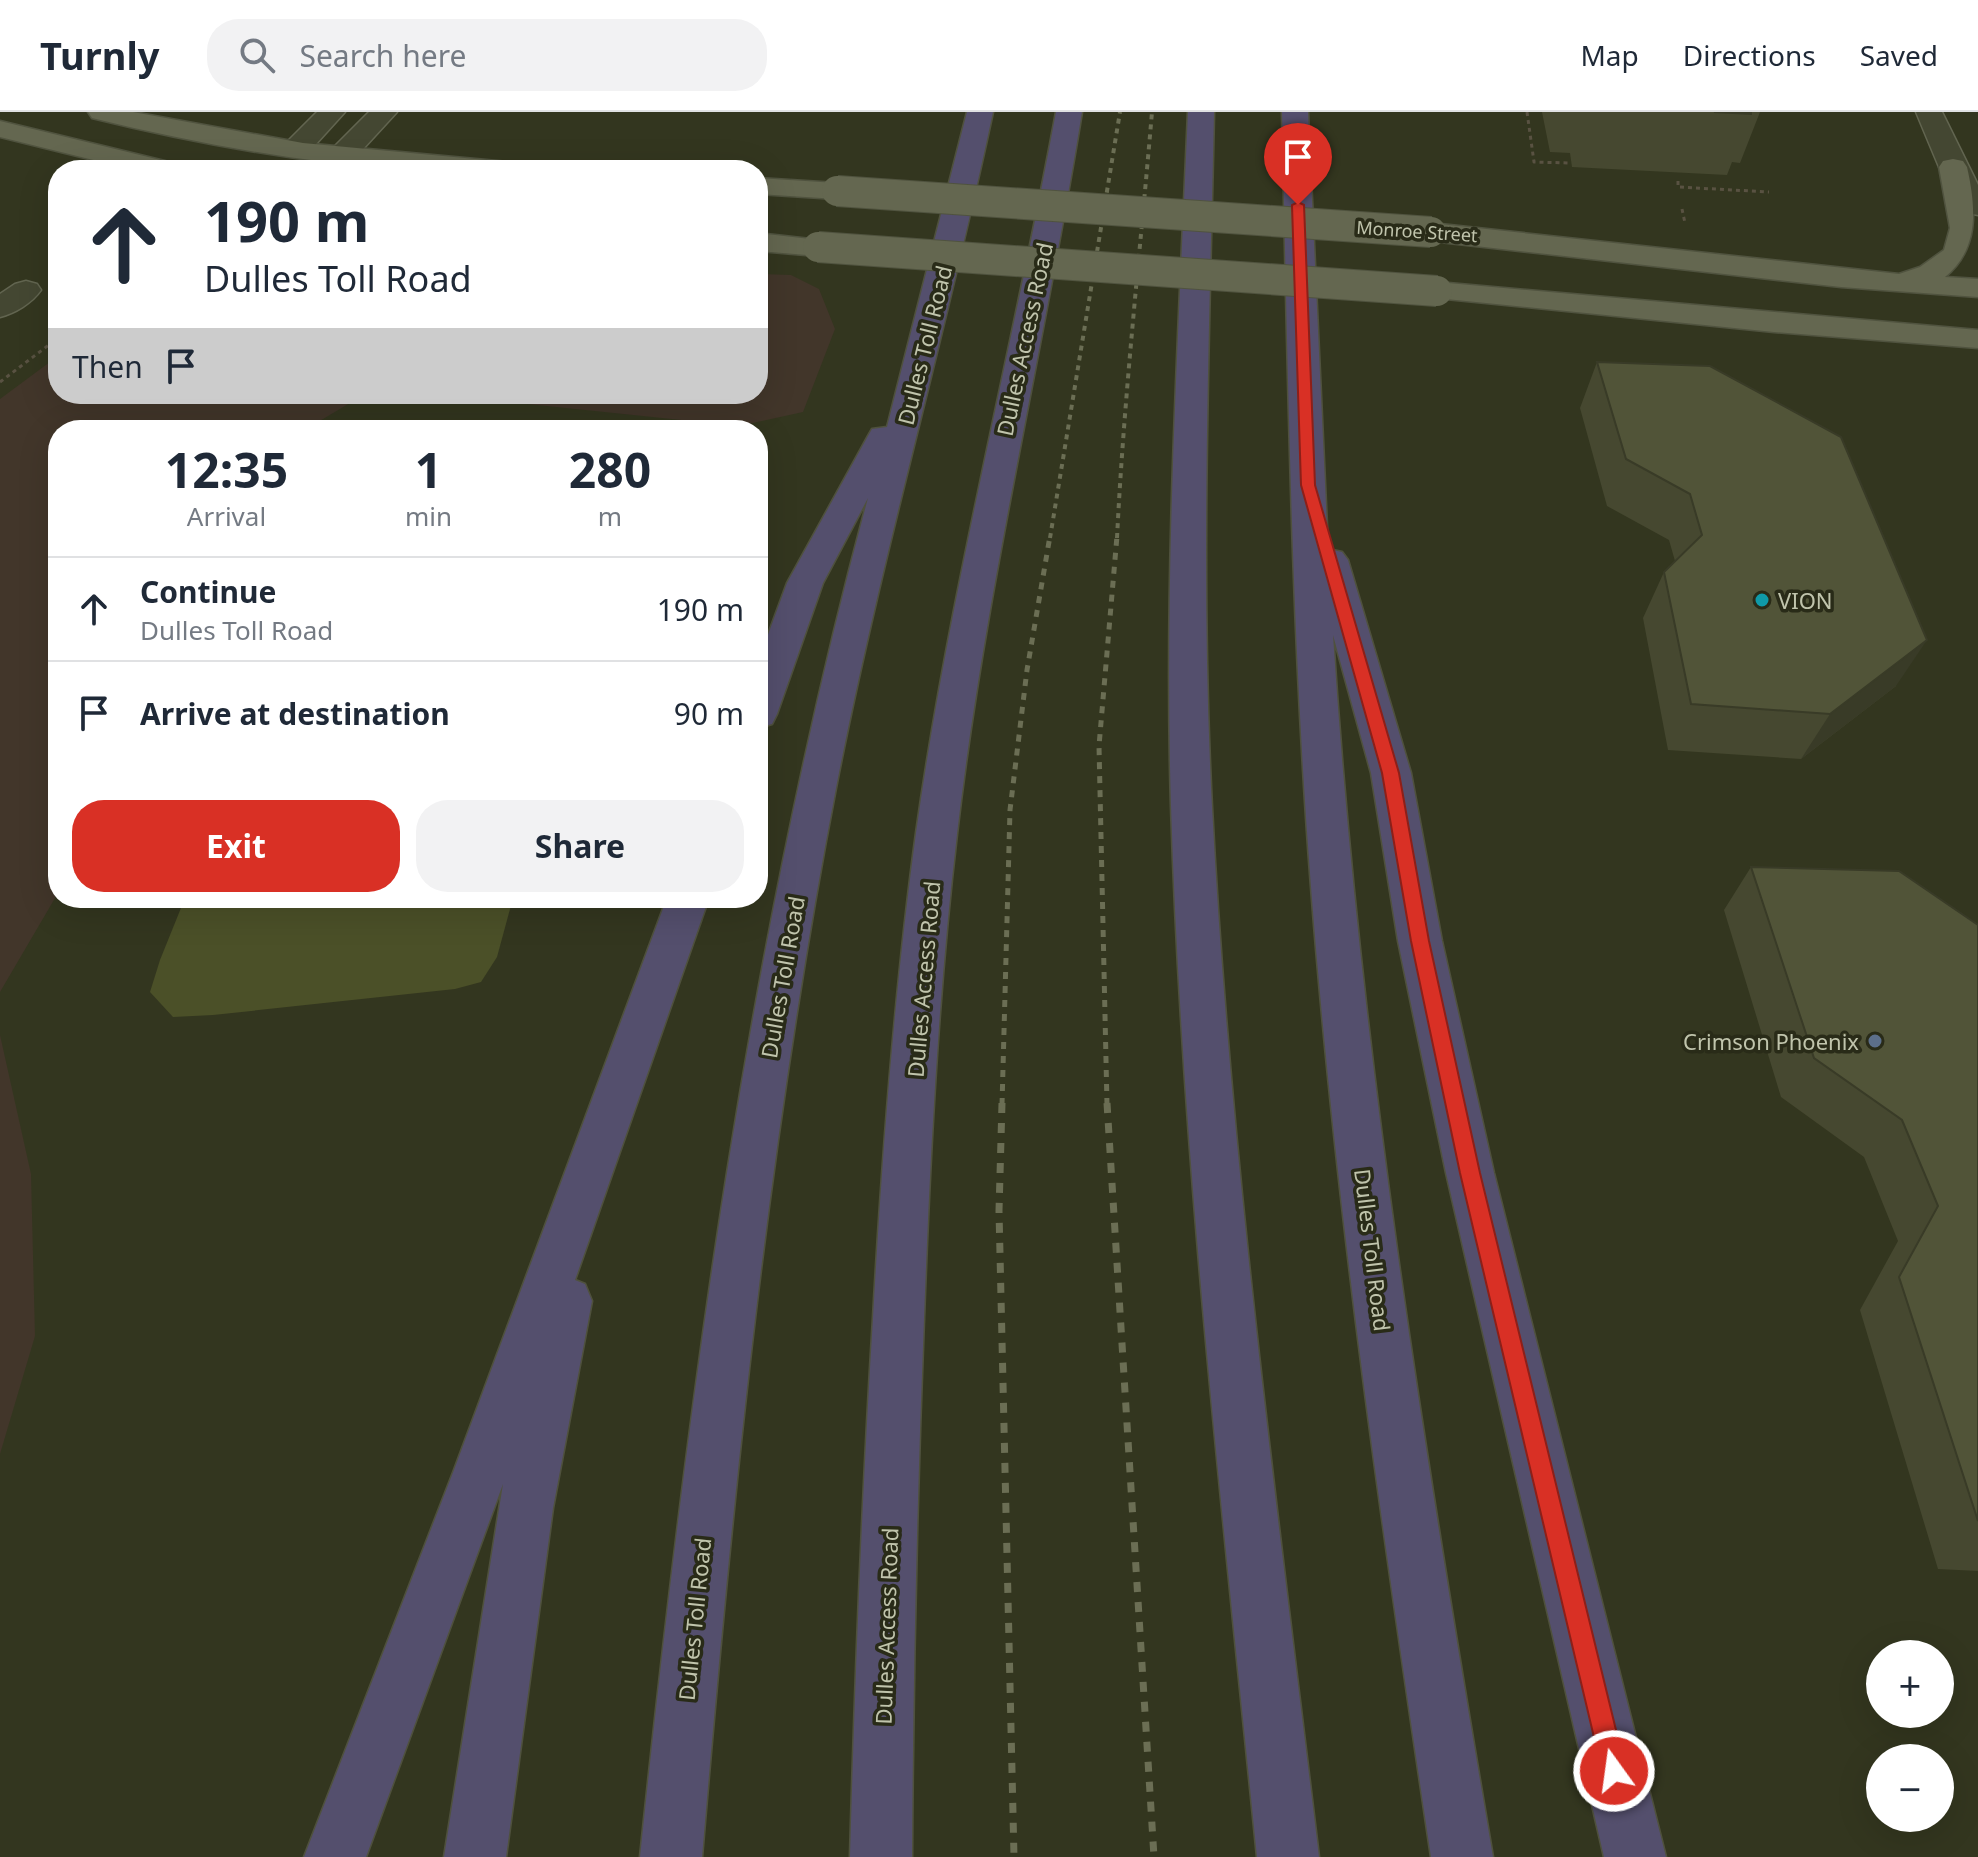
<!DOCTYPE html>
<html lang="en">
<head>
<meta charset="utf-8">
<style>
	body { margin:0; font-family:"Noto Sans",sans-serif; background:#f2f2f3; color:#1f2937; height:100vh; display:flex; flex-direction:column; font-size:30px; white-space:nowrap }
	* { box-sizing:border-box; margin:0 }
	p { font-size:26px; color:#747a83 }
	.icon { flex:none; width:44px; height:44px; fill:none; stroke:currentColor; stroke-width:2; stroke-linecap:round; stroke-linejoin:round }
	.map { position:relative; flex:1; overflow:hidden }
	.side { position:absolute; left:48px; top:308px; width:720px; height:488px; display:flex; flex-direction:column; background:#fff; border-radius:32px; box-shadow:0 8px 32px #0002 }
	.side>* { flex:none }
	.top-card { position:absolute; left:48px; top:48px; width:720px; height:244px; border-radius:32px; box-shadow:0 8px 32px #0002; background:#fff; color:#1f2937; overflow:hidden }
	.fabs { position:absolute; left:1866px; top:1528px; display:grid; gap:16px }
	.fabs a { display:grid; place-items:center; width:88px; height:88px; border-radius:50%; background:#fff; box-shadow:0 8px 32px #0002; font-size:40px }
	.pin { position:absolute; display:grid; place-items:center; width:68px; height:68px; color:#fff; margin:-82px -34px; border-radius:50% 50% 50% 0; rotate:-45deg; box-shadow:0 0 8px #0007 }
	.pin .icon { rotate:45deg }
	.me { position:absolute; width:88px; margin:-44px; rotate:346deg; stroke-linejoin:round; filter:drop-shadow(0 0 6px #0008) }
	.turn { display:flex; align-items:center; gap:28px; height:168px; padding:0 24px; font-size:36px }
	.turn .icon { width:104px; height:104px; stroke-width:2.5 }
	.turn b { display:block; font-size:56px; line-height:68px }
	.then { display:flex; align-items:center; height:76px; padding:0 24px; background:#0003; gap:16px; font-size:30px }
	.eta { display:flex; justify-content:space-evenly; align-items:center; height:136px; text-align:center }
	.eta b { font-size:48px; font-weight:700; line-height:56px }
	.cta { display:flex; gap:16px; margin-top:auto; padding:16px 24px }
	.cta a { flex:1; height:92px; border-radius:32px; background:#d93025; color:#fff; font-size:32px; font-weight:700; line-height:92px; text-align:center }
	.cta a+a { background:#f2f2f3; color:#1f2937 }
	ul { padding:0; list-style:none }
	li { display:flex; align-items:center; gap:24px; height:104px; padding:0 24px; border-top:2px solid #e0e1e3 }
	li div { flex:1 }
	li b { display:block; font-size:30px }
	li em { font-style:normal }
	header { display:flex; align-items:center; gap:48px; box-sizing:border-box; height:112px; padding:0 40px; background:#fff; border-bottom:2px solid #e0e1e3 }
	header strong { font-size:38px }
	nav { display:flex; gap:44px; margin-inline-start:auto; font-size:28px }
	.search { width:560px; height:72px; background:#f2f2f3; display:flex; align-items:center; gap:20px; box-sizing:border-box; padding:0 28px; border-radius:32px; color:#747a83; font-size:30px }
	.map>svg:first-child { display:block }
	.green { fill:#42362a }
	.water { fill:#4b5028 }
	.lines { fill:none; stroke-linecap:round; stroke-linejoin:round }
	.minor-casing { stroke:#626550; stroke-width:3 }
	.major-casing { stroke:#50533f; stroke-width:3 }
	.highway-casing { stroke:#4f513d; stroke-width:3 }
	.path { stroke:#595242; stroke-width:3; stroke-dasharray:4 4; stroke-linecap:butt }
	.minor { fill:#444732; fill-rule:evenodd }
	.major { fill:#646750; fill-rule:evenodd }
	.highway { fill:#544f6d; fill-rule:evenodd }
	.rail-far2 { stroke:#6b6e54; stroke-width:4; stroke-dasharray:5 5; stroke-linecap:butt }
	.rail-far1 { stroke:#6b6e54; stroke-width:5; stroke-dasharray:7 7; stroke-linecap:butt }
	.rail { stroke:#6b6e54; stroke-width:7; stroke-dasharray:10 10; stroke-linecap:butt }
	.major-bridge-casing { stroke:#50533f; stroke-width:32; stroke-linecap:butt }
	.major-bridge { stroke:#646750; stroke-width:30 }
	.wall { fill:#464830 }
	.shaded-wall { fill:#393b27 }
	.building { fill:#515438; stroke:#393b27; stroke-width:2 }
	.route { fill:#d93025; stroke:#8d1f18; stroke-width:2 }
	.culture-dot { fill:#0f9aa8; stroke:#292b18; stroke-width:3 }
	.service-dot { fill:#5c6f8a; stroke:#292b18; stroke-width:3 }
	.labels { text-anchor:middle; dominant-baseline:central; stroke-width:7; stroke-linejoin:round; paint-order:stroke }
	.far-street-label { font-size:18px; fill:#c0c4ac; stroke:#292b18 }
	.street-label { font-size:22px; fill:#c0c4ac; stroke:#292b18 }
	.poi-label { font-size:22px; fill:#c0c4ac; stroke:#292b18; text-anchor:start }
</style>
</head>
<body>
<header>
<strong>Turnly</strong>
<div class="search"><svg class="icon" aria-label="search" viewBox="0 0 24 24"><circle cx="10" cy="10" r="6"/><path d="M15 15l6 6"/></svg>Search here</div>
<nav><a>Map</a><a>Directions</a><a>Saved</a></nav>
</header>
<div class="map">
<svg width="1978" height="1745" viewBox="0 0 1978 1745">
	<rect width="100%" height="100%" fill="#33361f"/>
	<g class="green">
		<polygon points="758,162 791,163 819,177 835,217 803,300 739,314 507,290 385,282 758,282"/>
		<polygon points="58,244 58,282 365,282 318,310 314,318 58,318 58,781 0,880 0,287"/>
		<polygon points="0,923 31,1062 35,1224 0,1342"/>
	</g>
	<polygon class="water" points="185,786 513,786 497,845 481,870 455,877 213,903 173,905 150,880 160,848"/>
	<g class="lines">
		<defs>
			<g id="minor">
				<polygon points="317,0 345,0 306,43 286,43 283,37 286,31"/>
				<polygon points="369,0 397,0 352,49 332,49 328,43 332,37"/>
				<polygon points="1916,0 1942,0 1978,73 1978,103 1968,101 1939,55"/>
				<path d="M26,169L37,172L41,178C32,191 15,201 0,205V182L15,172Z"/>
			</g>
			<g id="major">
				<path d="M88,0H133L303,31L508,50L518,52L522,58C481,58 440,61 399,58C295,49 193,31 92,6Z"/>
				<polygon points="0,9 177,52 181,58 134,58 0,25"/>
				<path d="M1953,47L1963,49L1967,55C1977,99 1978,138 1945,165L1978,167V185L1841,175L1431,129L1421,126L1417,120L1421,114L1431,111L1899,162L1920,155L1944,138L1950,116L1939,55L1943,49Z"/>
				<polygon points="758,66 837,71 847,73 851,79 847,85 837,87 758,82"/>
				<polygon points="758,121 828,129 832,135 828,141 818,144 758,139"/>
				<polygon points="1437,170 1978,218 1978,236 1774,220 1426,185 1422,179 1426,173"/>
			</g>
			<g id="highway">
				<path d="M967,0H993C945,226 880,449 836,676C768,1029 732,1387 702,1745H640C688,1287 748,831 868,386L823,471L777,602L772,612L758,616V550L787,471L868,324L872,317L887,315Z"/>
				<path d="M1056,0H1082C1043,241 985,479 957,722C938,883 930,1045 924,1206C917,1386 913,1565 912,1745H850C855,1565 862,1385 873,1206C882,1044 894,882 916,721C950,478 1012,241 1056,0Z"/>
				<path d="M1188,0H1214C1209,232 1200,463 1212,695C1230,1046 1277,1396 1319,1745H1257C1222,1395 1182,1045 1171,694C1164,462 1178,232 1188,0Z"/>
				<path d="M1282,0H1308L1328,437L1342,440L1348,448L1411,661L1442,829L1494,1061L1666,1745H1604L1446,1061L1398,829L1371,661L1333,523C1359,934 1424,1340 1493,1745H1431C1383,1423 1336,1100 1311,775C1291,517 1288,258 1282,0Z"/>
				<polygon points="667,786 709,786 575,1168 585,1172 592,1189 553,1396 506,1745 444,1745 503,1372 366,1745 304,1745 454,1358"/>
			</g>
		</defs>
		<use href="#minor" class="minor-casing"/>
		<use href="#major" class="major-casing"/>
		<use href="#highway" class="highway-casing"/>
		<g class="path">
			<polyline points="1527,0 1534,50 1569,51"/>
			<polyline points="1678,69 1678,75 1769,80"/>
			<polyline points="1682,97 1685,111"/>
			<polyline points="0,270 58,226"/>
		</g>
		<use href="#minor" class="minor"/>
		<use href="#major" class="major"/>
		<use href="#highway" class="highway"/>
		<g class="rail-far2">
			<polyline points="1050,426 1120,0"/>
			<path d="M1117,426C1124,284 1140,142 1152,0"/>
		</g>
		<g class="rail-far1">
			<polyline points="1002,993 1010,698 1027,558 1050,424"/>
			<polyline points="1107,993 1099,634 1117,424"/>
		</g>
		<g class="rail">
			<polyline points="1002,991 999,1099 1014,1745"/>
			<polyline points="1107,991 1154,1745"/>
		</g>
		<defs>
			<g id="major-bridge">
				<polyline points="837,79 1431,120"/>
				<polyline points="818,135 1437,179"/>
			</g>
		</defs>
		<use href="#major-bridge" class="major-bridge-casing"/>
		<use href="#major-bridge" class="major-bridge"/>
	</g>
	<g class="wall">
		<polygon points="1542,0 1760,0 1740,51 1732,50 1727,63 1572,55 1570,41 1550,40"/>
		<polygon points="1597,250 1896,574 1801,647 1668,638 1643,506 1664,460 1675,449 1669,428 1607,394 1580,296"/>
		<polygon points="1751,755 1978,813 1978,1459 1938,1457 1860,1198 1898,1129 1864,1045 1781,985 1724,798"/>
	</g>
	<polygon class="shaded-wall" points="1927,528 1896,574 1801,647 1830,602"/>
	<g class="building">
		<polygon points="1714,0 1751,0 1751,2"/>
		<polygon points="1597,250 1710,254 1841,325 1927,528 1830,602 1691,592 1664,460 1702,423 1690,382 1626,347"/>
		<polygon points="1751,755 1899,759 1978,813 1978,1409 1899,1165 1938,1094 1902,1008 1814,946"/>
	</g>
	<polygon class="route" points="1298,90 1304,93 1315,373 1399,661 1429,829 1480,1061 1626,1659 1623,1668 1614,1672 1605,1668 1602,1659 1460,1061 1411,829 1382,661 1301,373 1292,93"/>
	<circle class="culture-dot" cx="1762" cy="488" r="8"/>
	<circle class="service-dot" cx="1875" cy="929" r="8"/>
	<g class="labels">
		<g class="far-street-label">
			<text transform="translate(1417 119) rotate(4)">Monroe Street</text>
		</g>
		<g class="street-label">
			<text transform="translate(1024 227) rotate(-78)">Dulles Access Road</text>
			<text transform="translate(924 233) rotate(-76)">Dulles Toll Road</text>
			<text transform="translate(782 865) rotate(-80)">Dulles Toll Road</text>
			<text transform="translate(923 867) rotate(-85)">Dulles Access Road</text>
			<text transform="translate(1373 1138) rotate(83)">Dulles Toll Road</text>
			<text transform="translate(694 1507) rotate(-84)">Dulles Toll Road</text>
			<text transform="translate(886 1514) rotate(-88)">Dulles Access Road</text>
		</g>
		<g class="poi-label">
			<text x="1778" y="488">VION</text>
			<text x="1859" y="929" text-anchor="end">Crimson Phoenix</text>
		</g>
	</g>
</svg>
<div class="fabs">
<a>+</a>
<a>−</a>
</div>
<div class="pin" style="left:1298px;top:93px;background:#d93025"><svg class="icon" aria-label="arrive" viewBox="0 0 24 24"><path d="M6 21V4h12l-3 4 3 4H6"/></svg></div>
<svg class="me" style="left:1614px;top:1659px" viewBox="-20 -20 40 40"><circle r="17" fill="#d93025" stroke="#fff" stroke-width="3"/><path d="M0-11L8 9 0 5-8 9z" fill="#fff"/></svg>
<div class="top-card">
<div class="turn"><svg class="icon" aria-label="ahead" viewBox="0 0 24 24"><path d="M12 20V5M6 11l6-6 6 6"/></svg><div><b>190 m</b>Dulles Toll Road</div></div>
<div class="then">Then<svg class="icon" aria-label="arrive" viewBox="0 0 24 24"><path d="M6 21V4h12l-3 4 3 4H6"/></svg></div>
</div>
<section class="side">
<div class="eta">
<div><b>12:35</b><p>Arrival</p></div>
<div><b>1</b><p>min</p></div>
<div><b>280</b><p>m</p></div>
</div>
<ul>
<li><svg class="icon" aria-label="ahead" viewBox="0 0 24 24"><path d="M12 20V5M6 11l6-6 6 6"/></svg><div><b>Continue</b><p>Dulles Toll Road</p></div><em>190 m</em></li>
<li><svg class="icon" aria-label="arrive" viewBox="0 0 24 24"><path d="M6 21V4h12l-3 4 3 4H6"/></svg><div><b>Arrive at destination</b></div><em>90 m</em></li>
</ul>
<div class="cta"><a>Exit</a><a>Share</a></div>
</section>
</div>
</body>
</html>
